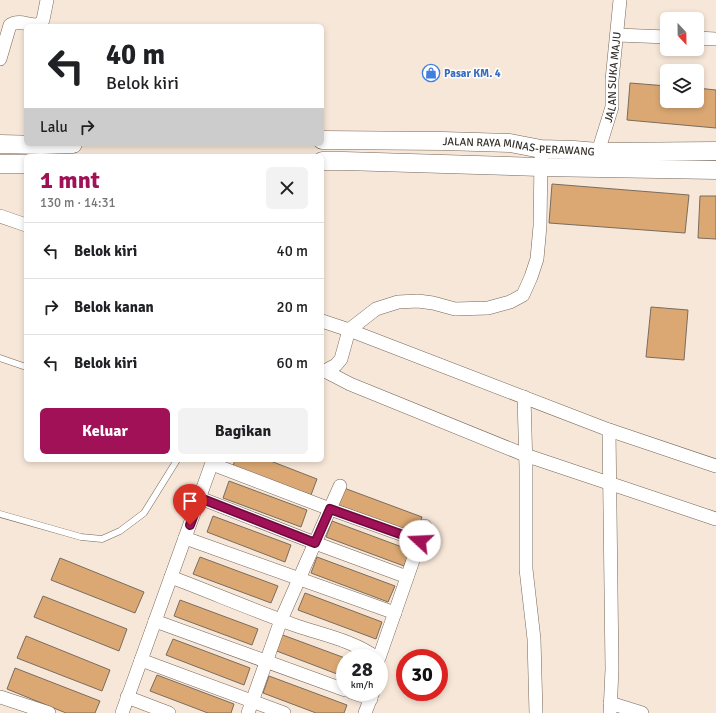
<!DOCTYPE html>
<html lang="id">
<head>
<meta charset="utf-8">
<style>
	body { margin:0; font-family:Signika,sans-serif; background:#f2f2f2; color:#202124; height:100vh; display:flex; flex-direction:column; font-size:15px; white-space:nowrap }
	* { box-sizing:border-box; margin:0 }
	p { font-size:13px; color:#757577 }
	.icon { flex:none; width:22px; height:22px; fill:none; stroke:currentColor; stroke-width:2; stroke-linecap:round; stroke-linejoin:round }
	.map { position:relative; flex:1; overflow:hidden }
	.details { position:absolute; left:24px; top:154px; width:300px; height:308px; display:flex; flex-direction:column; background:#fff; border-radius:6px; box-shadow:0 2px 6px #0003 }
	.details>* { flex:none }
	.top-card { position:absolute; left:24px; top:24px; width:300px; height:122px; border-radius:6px; box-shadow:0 2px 6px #0003; background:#fff; color:#202124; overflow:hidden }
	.needle { width:26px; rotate:158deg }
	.tools { position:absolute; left:660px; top:12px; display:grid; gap:8px }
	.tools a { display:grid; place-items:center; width:44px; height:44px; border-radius:6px; background:#fff; box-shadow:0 2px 6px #0003; font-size:20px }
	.speed { position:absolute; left:336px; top:649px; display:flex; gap:8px; font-size:20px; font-weight:700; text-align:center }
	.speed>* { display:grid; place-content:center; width:52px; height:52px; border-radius:50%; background:#fff; box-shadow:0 2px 6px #0003; line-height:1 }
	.speed small { font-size:10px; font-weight:400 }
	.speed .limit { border:6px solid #d22; background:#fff; color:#111 }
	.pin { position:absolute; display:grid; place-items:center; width:34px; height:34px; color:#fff; margin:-41px -17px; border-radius:50% 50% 50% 0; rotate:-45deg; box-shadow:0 0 4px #0007 }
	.pin .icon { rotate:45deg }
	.me { position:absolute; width:44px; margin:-22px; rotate:290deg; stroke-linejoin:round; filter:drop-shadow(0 0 3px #0008) }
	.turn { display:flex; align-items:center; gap:14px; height:84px; padding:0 16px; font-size:18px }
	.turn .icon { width:52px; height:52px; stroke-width:2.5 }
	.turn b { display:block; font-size:28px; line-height:34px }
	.then { display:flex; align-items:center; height:38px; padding:0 16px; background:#0003; gap:8px; font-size:15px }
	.round { display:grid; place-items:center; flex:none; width:42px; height:42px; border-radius:6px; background:#f2f2f2 }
	.headline { display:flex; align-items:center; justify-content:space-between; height:68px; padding:0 16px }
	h1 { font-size:24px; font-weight:700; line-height:30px; color:#a11157 }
	.button { display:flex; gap:8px; margin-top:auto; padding:8px 16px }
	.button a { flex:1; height:46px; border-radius:6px; background:#a11157; color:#fff; font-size:16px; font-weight:700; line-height:46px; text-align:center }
	.button a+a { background:#f2f2f2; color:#202124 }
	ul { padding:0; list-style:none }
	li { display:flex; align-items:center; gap:12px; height:56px; padding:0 16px; border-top:1px solid #e0e0e0 }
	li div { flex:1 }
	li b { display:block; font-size:15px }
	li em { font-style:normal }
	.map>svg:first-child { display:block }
	.building { fill:#dba873; stroke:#7a6c5e }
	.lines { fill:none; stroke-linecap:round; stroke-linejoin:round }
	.lane-casing { stroke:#75675a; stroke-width:7 }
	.street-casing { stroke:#75675a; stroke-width:14 }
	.secondary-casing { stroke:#75675a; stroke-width:19 }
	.lane { stroke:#fff; stroke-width:6 }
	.street { stroke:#fff; stroke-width:13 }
	.secondary { stroke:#fff; stroke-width:18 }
	.route-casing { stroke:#690b39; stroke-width:10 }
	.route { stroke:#a11157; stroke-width:7 }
	.labels { text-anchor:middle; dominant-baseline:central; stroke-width:3; stroke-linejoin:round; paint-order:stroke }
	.shop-label { font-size:11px; font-weight:bold; fill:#366cbe; stroke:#fff; text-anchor:start }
	.street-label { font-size:11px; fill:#332d27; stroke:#fff }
</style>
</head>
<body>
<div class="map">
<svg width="716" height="713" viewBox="0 0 716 713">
	<rect width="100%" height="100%" fill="#f7e7d8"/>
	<g class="building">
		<polygon points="630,83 667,86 667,101 697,101 697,88 716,90 716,128 627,120"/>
		<polygon points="552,184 689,195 685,233 549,223"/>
		<polygon points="700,196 716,196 716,239 698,238"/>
		<polygon points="651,307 688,310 684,360 646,357"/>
		<polygon points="235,460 268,460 317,479 311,495 233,466"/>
		<polygon points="229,481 307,510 301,527 223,498"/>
		<polygon points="344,488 422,517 416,534 338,505"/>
		<polygon points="213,516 291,545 285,562 207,532"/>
		<polygon points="332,521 410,550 404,566 326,537"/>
		<polygon points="200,557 278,586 271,603 193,574"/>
		<polygon points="317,557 395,586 388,602 311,573"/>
		<polygon points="60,558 144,592 135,613 51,580"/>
		<polygon points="305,593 382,622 376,639 298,610"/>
		<polygon points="43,596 127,629 119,651 34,617"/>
		<polygon points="180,600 258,629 252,645 174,616"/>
		<polygon points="280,634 345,658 345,677 274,650"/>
		<polygon points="26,636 110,670 102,691 17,658"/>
		<polygon points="173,639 250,668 244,685 166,655"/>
		<polygon points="15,668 100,701 95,713 66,713 7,689"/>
		<polygon points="157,675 234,704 231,713 208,713 150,691"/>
		<polygon points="269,676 347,705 344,713 316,713 263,693"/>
	</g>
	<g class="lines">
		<defs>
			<g id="lane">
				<polyline points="0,358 26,367"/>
				<polyline points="0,514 81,537 102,539 120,531 144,513 177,460"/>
			</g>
			<g id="street">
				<polyline points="617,35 667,37"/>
				<polyline points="697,38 716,39"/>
				<path d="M0,59L10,25C20,19 29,26 39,25L43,20L47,0"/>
				<path id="s1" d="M598,152L612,107V80L620,0"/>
				<polyline points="0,216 26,225"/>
				<polyline points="322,321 349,330 609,430 716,466"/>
				<polyline points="322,370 325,371 336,365 341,359 349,330 376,309 398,302 418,301 433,303 455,309 488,308 510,302 523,295 531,277 537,259 540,226 541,159"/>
				<polyline points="325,371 350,384 525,455 716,519"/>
				<polyline points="524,397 526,468 526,569 534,639 536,713"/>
				<polyline points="609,430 612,669 610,713"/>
				<polyline points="212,464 330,509 420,541"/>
				<polyline points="200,498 315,543 407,577"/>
				<polyline points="185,538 395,613"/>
				<path d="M171,577C213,593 255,611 297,626C324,635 354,641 377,658"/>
				<polyline points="155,621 345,690"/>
				<polyline points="379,658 425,526"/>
				<polyline points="141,660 284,713"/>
				<polyline points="351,692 371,699"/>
				<polyline points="0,697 49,713"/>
				<polyline points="127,697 169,713"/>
				<polyline points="610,703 642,713"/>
				<polyline points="122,713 213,460"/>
				<polyline points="248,713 281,620 340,486"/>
				<polyline points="365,713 373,692"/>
			</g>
			<g id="secondary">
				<path id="s2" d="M322,140L443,141L510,143L541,149L574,150L598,152L716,151"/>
				<polyline points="0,144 41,145 73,144"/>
				<polyline points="322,161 344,161 540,167 716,170"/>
				<polyline points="0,164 26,164"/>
			</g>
		</defs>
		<use href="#lane" class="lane-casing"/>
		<use href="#street" class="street-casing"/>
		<use href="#secondary" class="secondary-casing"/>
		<use href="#lane" class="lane"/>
		<use href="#street" class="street"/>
		<use href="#secondary" class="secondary"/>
	</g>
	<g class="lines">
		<defs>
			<polyline id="route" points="190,525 200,498 315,543 330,509 420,541"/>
		</defs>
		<use href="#route" class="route-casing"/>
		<use href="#route" class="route"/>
	</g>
	<defs>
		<symbol id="shop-ring" viewBox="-11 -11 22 22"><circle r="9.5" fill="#fff" stroke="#3f7fe0" stroke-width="1.5"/><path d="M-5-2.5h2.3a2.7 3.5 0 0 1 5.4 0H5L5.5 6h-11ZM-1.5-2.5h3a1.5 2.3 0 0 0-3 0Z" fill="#3f7fe0"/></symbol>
	</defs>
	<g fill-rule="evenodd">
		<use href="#shop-ring" x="421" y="63" width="20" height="20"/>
	</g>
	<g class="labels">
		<g class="shop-label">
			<text x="444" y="73">Pasar KM. 4</text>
		</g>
		<g class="street-label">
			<text stroke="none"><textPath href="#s1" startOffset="77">JALAN SUKA MAJU</textPath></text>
			<text stroke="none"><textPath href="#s2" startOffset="197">JALAN RAYA MINAS-PERAWANG</textPath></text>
		</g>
	</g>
</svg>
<div class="tools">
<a><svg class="needle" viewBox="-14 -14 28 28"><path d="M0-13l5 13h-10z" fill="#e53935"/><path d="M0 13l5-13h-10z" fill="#757577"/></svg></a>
<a><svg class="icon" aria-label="layers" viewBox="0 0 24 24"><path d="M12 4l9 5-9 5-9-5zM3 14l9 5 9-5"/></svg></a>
</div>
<div class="speed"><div>28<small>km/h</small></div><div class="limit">30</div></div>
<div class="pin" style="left:190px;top:525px;background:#d93025"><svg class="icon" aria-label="arrive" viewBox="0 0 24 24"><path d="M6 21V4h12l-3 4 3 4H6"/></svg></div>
<svg class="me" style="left:420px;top:541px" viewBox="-20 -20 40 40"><circle r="19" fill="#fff"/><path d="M0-13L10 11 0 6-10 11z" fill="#a11157"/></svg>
<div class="top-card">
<div class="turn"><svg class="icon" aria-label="left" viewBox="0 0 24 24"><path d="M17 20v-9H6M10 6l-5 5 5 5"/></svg><div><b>40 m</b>Belok kiri</div></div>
<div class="then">Lalu<svg class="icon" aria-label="right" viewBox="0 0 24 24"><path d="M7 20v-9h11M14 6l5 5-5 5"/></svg></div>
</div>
<section class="details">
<div class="headline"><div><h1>1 mnt</h1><p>130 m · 14:31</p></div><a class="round"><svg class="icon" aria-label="close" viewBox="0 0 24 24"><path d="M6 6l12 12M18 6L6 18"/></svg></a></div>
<ul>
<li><svg class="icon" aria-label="left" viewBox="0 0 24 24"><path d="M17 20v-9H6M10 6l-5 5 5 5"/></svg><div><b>Belok kiri</b></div><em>40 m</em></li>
<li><svg class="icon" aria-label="right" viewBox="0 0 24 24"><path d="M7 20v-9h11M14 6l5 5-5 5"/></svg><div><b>Belok kanan</b></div><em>20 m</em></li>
<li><svg class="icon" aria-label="left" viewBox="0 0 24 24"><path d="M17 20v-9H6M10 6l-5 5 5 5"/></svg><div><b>Belok kiri</b></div><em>60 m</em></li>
</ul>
<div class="button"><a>Keluar</a><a>Bagikan</a></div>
</section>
</div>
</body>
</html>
